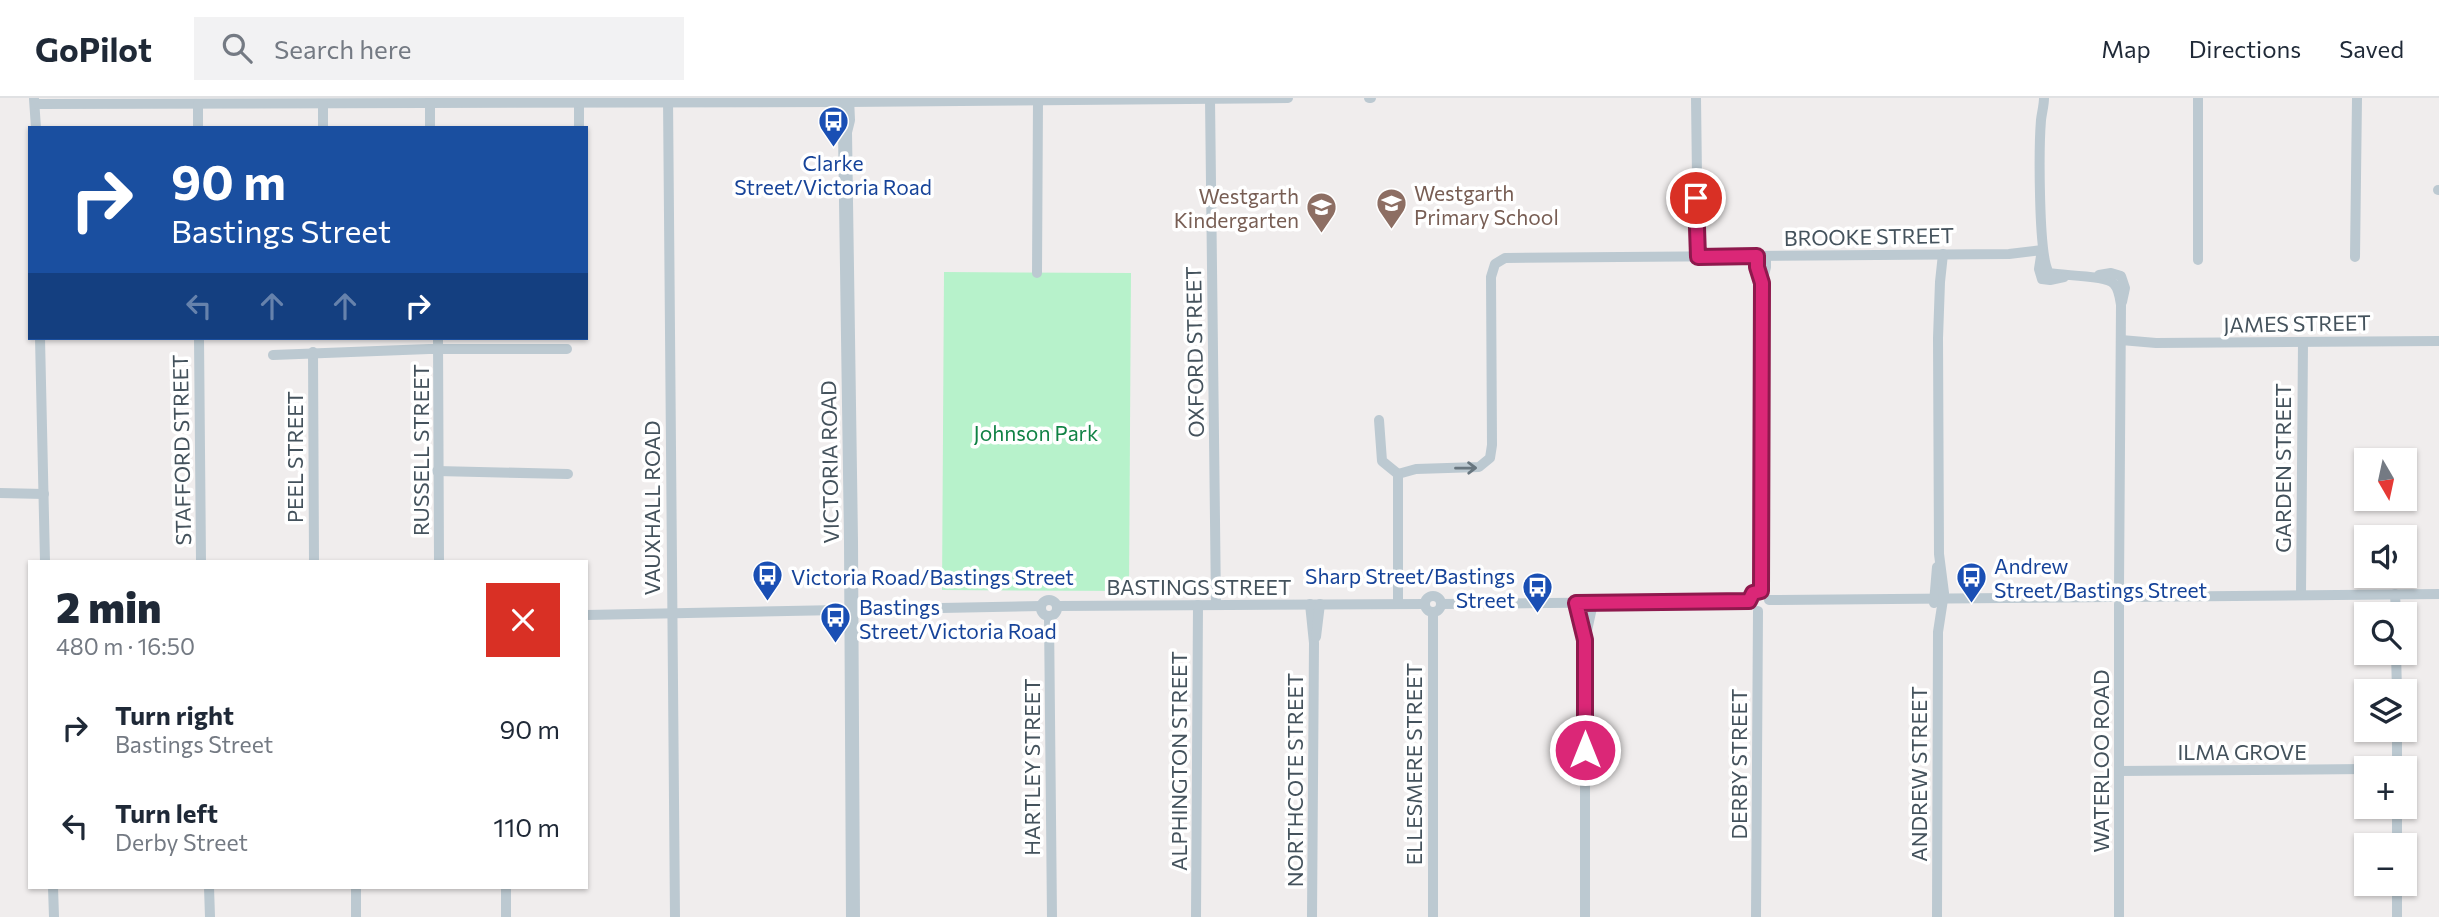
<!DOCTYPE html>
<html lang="en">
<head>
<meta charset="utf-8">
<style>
	body { margin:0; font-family:Commissioner,sans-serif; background:#f2f2f3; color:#1f2937; height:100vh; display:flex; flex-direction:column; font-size:26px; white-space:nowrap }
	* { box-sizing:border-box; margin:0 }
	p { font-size:23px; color:#747a83 }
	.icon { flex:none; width:38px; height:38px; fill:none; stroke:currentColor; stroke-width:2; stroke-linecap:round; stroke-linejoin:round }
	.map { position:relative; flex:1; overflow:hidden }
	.side { position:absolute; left:28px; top:462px; width:560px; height:329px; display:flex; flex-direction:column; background:#fff; border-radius:0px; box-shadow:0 2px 5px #0004 }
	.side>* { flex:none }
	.guide { position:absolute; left:28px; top:28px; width:560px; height:214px; border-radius:0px; box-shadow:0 2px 5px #0004; background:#1a4fa0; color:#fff; overflow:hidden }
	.needle { width:46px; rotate:171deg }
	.tools { position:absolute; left:2354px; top:350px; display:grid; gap:14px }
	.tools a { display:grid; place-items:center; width:63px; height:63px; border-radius:0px; background:#fff; box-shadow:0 2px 5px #0004; font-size:35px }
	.pin { position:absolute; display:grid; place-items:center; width:60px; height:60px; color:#fff; margin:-30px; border:4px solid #fff; border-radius:50%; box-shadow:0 2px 7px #0007 }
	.me { position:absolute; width:77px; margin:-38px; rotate:0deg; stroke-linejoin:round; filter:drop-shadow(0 0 5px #0008) }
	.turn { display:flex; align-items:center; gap:24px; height:147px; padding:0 28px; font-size:32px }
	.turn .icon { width:91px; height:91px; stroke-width:2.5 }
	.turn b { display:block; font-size:49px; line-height:60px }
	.lanes { display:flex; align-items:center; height:66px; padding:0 28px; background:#0003; justify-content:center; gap:35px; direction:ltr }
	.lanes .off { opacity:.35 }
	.round { display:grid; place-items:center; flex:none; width:74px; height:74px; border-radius:0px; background:#f2f2f3 }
	.headline { display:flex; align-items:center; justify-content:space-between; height:119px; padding:0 28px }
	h1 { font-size:42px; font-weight:800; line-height:52px }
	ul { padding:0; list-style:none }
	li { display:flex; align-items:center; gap:21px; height:98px; padding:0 28px }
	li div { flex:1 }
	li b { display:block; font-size:26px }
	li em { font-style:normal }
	header { display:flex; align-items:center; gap:42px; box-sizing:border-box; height:98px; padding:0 35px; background:#fff; border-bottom:2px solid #e0e1e3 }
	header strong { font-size:33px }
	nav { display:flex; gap:38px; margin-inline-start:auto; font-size:24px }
	.search { width:490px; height:63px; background:#f2f2f3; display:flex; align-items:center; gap:18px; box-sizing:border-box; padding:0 24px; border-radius:0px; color:#747a83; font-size:26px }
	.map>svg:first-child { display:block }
	.green { fill:#b7f2cb }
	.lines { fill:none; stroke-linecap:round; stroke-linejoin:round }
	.minor { stroke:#bcc9d1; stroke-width:10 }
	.tertiary { stroke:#bcc9d1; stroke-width:14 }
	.oneway { stroke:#68767f }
	.route-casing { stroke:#8e194d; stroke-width:18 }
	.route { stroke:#db2777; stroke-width:12 }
	.labels { text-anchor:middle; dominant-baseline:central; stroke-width:7; stroke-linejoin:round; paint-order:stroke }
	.transit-label { font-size:21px; fill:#164399; stroke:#fff; text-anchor:start }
	.education-label { font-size:21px; fill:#785e54; stroke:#fff; text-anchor:start }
	.street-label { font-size:21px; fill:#44525c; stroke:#fff }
	.park-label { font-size:21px; fill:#108244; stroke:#fff }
</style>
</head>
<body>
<header>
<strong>GoPilot</strong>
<div class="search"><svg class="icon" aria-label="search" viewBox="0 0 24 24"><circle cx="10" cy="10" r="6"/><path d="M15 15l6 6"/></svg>Search here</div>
<nav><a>Map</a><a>Directions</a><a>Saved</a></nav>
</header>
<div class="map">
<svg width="2439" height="819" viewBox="0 0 2439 819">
	<rect width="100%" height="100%" fill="#f0eded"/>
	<polygon class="green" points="944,174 1131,175 1129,493 942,492"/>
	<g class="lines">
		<g class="minor">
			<polyline points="668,0 675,819"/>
			<polyline points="1369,0 1371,0"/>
			<polyline points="1696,0 1698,159"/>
			<path d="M2044,0C2044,7 2042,14 2041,22C2039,47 2038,158 2049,175C2064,178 2106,177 2114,186C2119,191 2120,200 2121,207L2119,490"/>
			<polyline points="34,1 36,30"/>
			<polyline points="1210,1 1216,507"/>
			<polyline points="847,4 1288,0"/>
			<polyline points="430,5 430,30"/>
			<polyline points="579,5 579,30"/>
			<polyline points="36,6 840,4"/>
			<polyline points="198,7 198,30"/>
			<polyline points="323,7 323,30"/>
			<polyline points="2438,92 2439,92"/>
			<polyline points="2041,158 2039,171 2042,181 2050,182 2064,179"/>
			<polyline points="2355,159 2357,0"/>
			<polyline points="2198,162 2198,0"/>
			<polyline points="1037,175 1038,2"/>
			<polyline points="2099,177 2111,175 2121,178 2125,190 2122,204"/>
			<polyline points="40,240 45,464"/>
			<polyline points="199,240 201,464"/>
			<polyline points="438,240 439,464"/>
			<polyline points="2121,242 2156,245 2439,243"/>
			<polyline points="313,254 314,464"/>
			<polyline points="273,257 429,251 567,251"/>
			<polyline points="1379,322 1382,363 1398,376"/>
			<polyline points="437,373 568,376"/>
			<polyline points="1398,376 1416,371 1479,369 1490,360 1492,347 1491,179 1495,166 1505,160 2009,156 2042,152"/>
			<polyline points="0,395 44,396"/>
			<polyline points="1761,493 1762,185 1766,169 1766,158"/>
			<polyline points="2395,496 2396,516"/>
			<polyline points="2301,497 2303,244"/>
			<circle cx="1433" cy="506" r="8"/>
			<polyline points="2127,499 2439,496"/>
			<circle cx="1049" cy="510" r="8"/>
			<polyline points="1769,502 2111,499"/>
			<polyline points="1576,505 1583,536"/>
			<polyline points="1934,505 1937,469"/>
			<polyline points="1310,506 1314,545 1312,819"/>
			<polyline points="1398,506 1398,376"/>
			<polyline points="1441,506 1749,503"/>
			<polyline points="2119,506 2119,819"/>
			<polyline points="1057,508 1425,506"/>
			<polyline points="586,517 1041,508"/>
			<polyline points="1049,518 1052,819"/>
			<polyline points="1316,539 1320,506"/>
			<polyline points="2396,555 2397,593"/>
			<polyline points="2397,632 2397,670"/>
			<polyline points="2119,673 2366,671"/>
			<polyline points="2397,747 2397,709"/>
			<polyline points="53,789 54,819"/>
			<polyline points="209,789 210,819"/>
			<polyline points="356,789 356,819"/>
			<polyline points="506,789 506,819"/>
			<polyline points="1196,819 1198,507"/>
			<polyline points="1433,819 1433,514"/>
			<polyline points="1585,819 1585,542 1593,505"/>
			<polyline points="1756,819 1758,513"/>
			<polyline points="1937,819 1938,534 1944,495 1939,456 1938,240 1940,184 1943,156"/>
			<polyline points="2397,819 2397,786"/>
		</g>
		<polyline class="tertiary" points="847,0 848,22 845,34 851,443 853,819"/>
	</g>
	<defs><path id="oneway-shaft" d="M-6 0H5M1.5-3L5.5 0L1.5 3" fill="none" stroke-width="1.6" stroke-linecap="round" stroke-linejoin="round" transform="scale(1.75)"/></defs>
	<use class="oneway" href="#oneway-shaft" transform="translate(1466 370) rotate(-1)"/>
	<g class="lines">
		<defs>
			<polyline id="route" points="1585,652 1585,542 1576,505 1749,503 1753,495 1761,493 1762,185 1757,169 1757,158 1698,159 1696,100"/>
		</defs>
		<use href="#route" class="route-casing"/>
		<use href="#route" class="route"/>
	</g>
	<defs>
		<symbol id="bus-pin" viewBox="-11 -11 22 30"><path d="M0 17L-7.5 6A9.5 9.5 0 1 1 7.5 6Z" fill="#1a4fb4" stroke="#fff"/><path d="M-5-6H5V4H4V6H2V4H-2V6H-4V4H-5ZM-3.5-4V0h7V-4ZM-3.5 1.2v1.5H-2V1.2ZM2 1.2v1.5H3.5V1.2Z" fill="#fff"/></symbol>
		<symbol id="school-pin" viewBox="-11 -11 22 30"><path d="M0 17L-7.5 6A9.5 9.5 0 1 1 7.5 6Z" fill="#8d6e63" stroke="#fff"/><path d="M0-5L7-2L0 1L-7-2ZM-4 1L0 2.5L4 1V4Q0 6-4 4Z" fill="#fff"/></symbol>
	</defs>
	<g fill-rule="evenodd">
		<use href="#bus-pin" x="816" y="6" width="35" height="47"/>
		<use href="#school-pin" x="1374" y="88" width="35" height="47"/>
		<use href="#school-pin" x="1304" y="92" width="35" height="47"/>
		<use href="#bus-pin" x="750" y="460" width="35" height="47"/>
		<use href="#bus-pin" x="1954" y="462" width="35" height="47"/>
		<use href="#bus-pin" x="1520" y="472" width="35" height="47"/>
		<use href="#bus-pin" x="818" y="502" width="35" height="47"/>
	</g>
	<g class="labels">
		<g class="transit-label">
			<text x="833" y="64" text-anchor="middle">Clarke<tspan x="833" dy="24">Street/Victoria Road</tspan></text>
			<text x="1994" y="467">Andrew<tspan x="1994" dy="24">Street/Bastings Street</tspan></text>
			<text x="1515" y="477" text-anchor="end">Sharp Street/Bastings<tspan x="1515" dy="24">Street</tspan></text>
			<text x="791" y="478">Victoria Road/Bastings Street</text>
			<text x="859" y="508">Bastings<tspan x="859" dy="24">Street/Victoria Road</tspan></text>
		</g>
		<g class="education-label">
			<text x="1414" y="94">Westgarth<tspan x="1414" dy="24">Primary School</tspan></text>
			<text x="1299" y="97" text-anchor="end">Westgarth<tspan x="1299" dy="24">Kindergarten</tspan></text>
		</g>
		<g class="street-label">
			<text transform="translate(1869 138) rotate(-1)">BROOKE STREET</text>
			<text transform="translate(2297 225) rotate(-1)">JAMES STREET</text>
			<text transform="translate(1194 254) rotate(-91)">OXFORD STREET</text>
			<text transform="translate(181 352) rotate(-91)">STAFFORD STREET</text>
			<text transform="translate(420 352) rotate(-90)">RUSSELL STREET</text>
			<text transform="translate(294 359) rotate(-90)">PEEL STREET</text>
			<text transform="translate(829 364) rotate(-91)">VICTORIA ROAD</text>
			<text transform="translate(2282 370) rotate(-90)">GARDEN STREET</text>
			<text transform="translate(651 410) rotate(-90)">VAUXHALL ROAD</text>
			<text x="1199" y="488">BASTINGS STREET</text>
			<text x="2242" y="653">ILMA GROVE</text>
			<text transform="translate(1178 663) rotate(-90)">ALPHINGTON STREET</text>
			<text transform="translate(2100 663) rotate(-90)">WATERLOO ROAD</text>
			<text transform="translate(1413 666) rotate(-90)">ELLESMERE STREET</text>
			<text transform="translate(1738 666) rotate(-90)">DERBY STREET</text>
			<text transform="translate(1031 669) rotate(-90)">HARTLEY STREET</text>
			<text transform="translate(1918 676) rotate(-90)">ANDREW STREET</text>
			<text transform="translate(1294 682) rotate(-90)">NORTHCOTE STREET</text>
		</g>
		<g class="park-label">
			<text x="1036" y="334">Johnson Park</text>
		</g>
	</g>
</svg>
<div class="tools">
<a><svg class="needle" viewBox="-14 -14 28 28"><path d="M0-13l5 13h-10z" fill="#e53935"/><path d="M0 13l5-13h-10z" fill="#747a83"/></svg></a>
<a><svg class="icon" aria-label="sound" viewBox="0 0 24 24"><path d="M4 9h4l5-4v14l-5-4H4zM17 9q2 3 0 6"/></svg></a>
<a><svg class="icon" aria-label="search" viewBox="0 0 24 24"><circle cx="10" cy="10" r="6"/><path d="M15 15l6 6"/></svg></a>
<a><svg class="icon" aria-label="layers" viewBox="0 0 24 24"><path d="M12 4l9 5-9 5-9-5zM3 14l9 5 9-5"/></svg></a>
<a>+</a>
<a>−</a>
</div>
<div class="pin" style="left:1696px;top:100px;background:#d93025"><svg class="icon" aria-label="arrive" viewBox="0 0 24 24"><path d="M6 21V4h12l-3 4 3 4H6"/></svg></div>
<svg class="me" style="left:1585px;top:652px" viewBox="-20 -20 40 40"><circle r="17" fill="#db2777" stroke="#fff" stroke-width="3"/><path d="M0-11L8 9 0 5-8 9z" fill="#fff"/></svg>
<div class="guide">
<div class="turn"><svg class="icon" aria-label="right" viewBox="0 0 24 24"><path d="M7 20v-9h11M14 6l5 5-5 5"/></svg><div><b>90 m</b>Bastings Street</div></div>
<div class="lanes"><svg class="icon off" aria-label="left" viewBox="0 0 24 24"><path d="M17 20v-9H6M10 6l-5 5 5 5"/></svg><svg class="icon off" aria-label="ahead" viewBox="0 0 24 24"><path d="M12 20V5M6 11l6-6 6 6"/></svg><svg class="icon off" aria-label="ahead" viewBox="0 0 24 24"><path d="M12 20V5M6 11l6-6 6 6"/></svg><svg class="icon" aria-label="right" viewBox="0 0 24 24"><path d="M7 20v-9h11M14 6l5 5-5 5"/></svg></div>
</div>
<section class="side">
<div class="headline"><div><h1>2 min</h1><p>480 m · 16:50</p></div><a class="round" style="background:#d93025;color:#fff"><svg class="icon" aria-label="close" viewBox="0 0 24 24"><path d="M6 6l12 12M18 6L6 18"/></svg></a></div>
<ul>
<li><svg class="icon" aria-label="right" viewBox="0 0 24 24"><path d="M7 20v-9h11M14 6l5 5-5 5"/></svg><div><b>Turn right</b><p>Bastings Street</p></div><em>90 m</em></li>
<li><svg class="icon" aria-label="left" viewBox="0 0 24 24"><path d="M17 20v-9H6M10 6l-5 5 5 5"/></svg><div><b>Turn left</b><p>Derby Street</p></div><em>110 m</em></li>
</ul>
</section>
</div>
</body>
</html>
